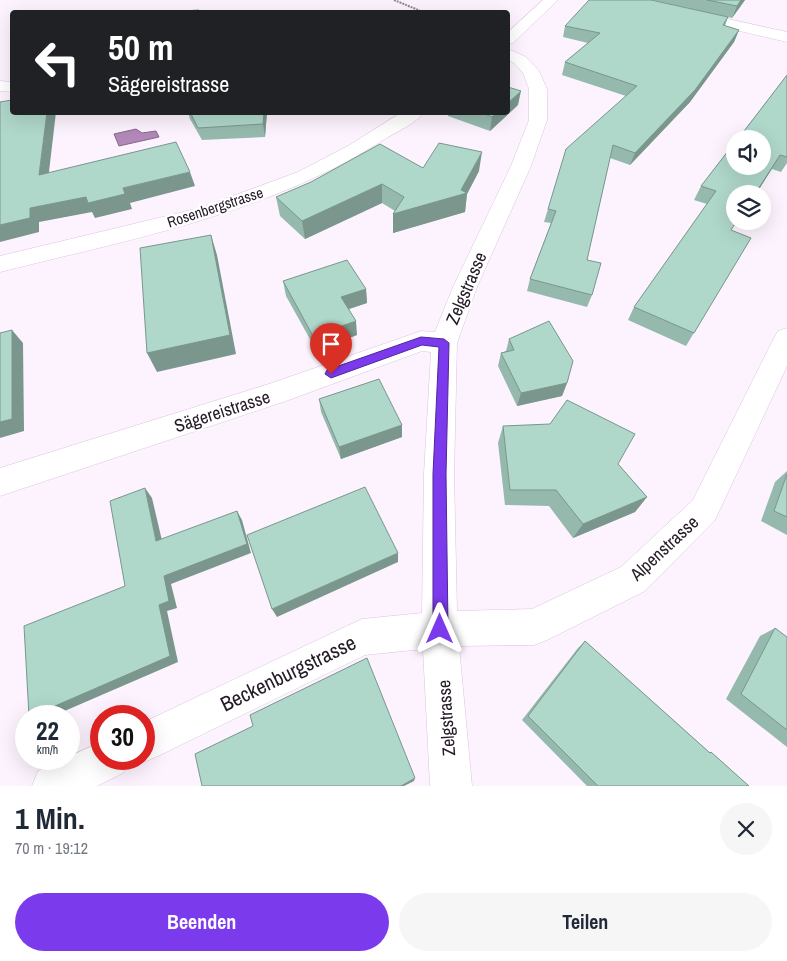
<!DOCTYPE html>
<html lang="de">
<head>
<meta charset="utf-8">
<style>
	body { margin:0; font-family:"Archivo Narrow",sans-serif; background:#f6f6f7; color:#1f2937; height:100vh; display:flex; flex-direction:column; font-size:19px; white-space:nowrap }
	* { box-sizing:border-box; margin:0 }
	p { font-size:16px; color:#747a83 }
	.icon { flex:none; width:28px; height:28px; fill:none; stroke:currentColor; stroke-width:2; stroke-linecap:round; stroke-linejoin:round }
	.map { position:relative; height:786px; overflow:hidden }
	.panel { display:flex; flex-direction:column; background:#fff; flex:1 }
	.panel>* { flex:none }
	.banner { position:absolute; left:10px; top:10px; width:500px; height:105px; border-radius:5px; box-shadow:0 5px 20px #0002; background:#202124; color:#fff; overflow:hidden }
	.fabs { position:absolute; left:726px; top:130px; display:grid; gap:10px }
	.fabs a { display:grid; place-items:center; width:45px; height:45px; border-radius:50%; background:#fff; box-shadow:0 5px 20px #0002; font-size:25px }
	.speed { position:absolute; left:15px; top:705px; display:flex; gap:10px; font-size:25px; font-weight:700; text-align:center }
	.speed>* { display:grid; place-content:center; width:65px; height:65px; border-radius:50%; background:#fff; box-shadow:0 5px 20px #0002; line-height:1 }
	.speed small { font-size:12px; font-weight:400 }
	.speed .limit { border:8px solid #d22; background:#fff; color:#111 }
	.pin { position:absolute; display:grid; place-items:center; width:42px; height:42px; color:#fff; margin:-51px -21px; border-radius:50% 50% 50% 0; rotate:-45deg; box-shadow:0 0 5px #0007 }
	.pin .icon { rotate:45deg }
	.me { position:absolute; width:55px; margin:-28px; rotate:0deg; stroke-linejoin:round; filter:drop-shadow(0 0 4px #0008) }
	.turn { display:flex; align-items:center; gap:18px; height:105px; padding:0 15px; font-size:22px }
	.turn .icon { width:65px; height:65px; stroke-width:2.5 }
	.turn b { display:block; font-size:35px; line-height:42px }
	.round { display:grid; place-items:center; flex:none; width:52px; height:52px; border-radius:26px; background:#f6f6f7 }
	.summary { display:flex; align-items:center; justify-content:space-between; height:85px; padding:0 15px }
	h1 { font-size:30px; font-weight:700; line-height:38px }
	.cta { display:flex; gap:10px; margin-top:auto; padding:10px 15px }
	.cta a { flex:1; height:58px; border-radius:30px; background:#7c3aed; color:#fff; font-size:20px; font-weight:700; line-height:58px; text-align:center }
	.cta a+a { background:#f6f6f7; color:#1f2937 }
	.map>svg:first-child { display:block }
	.water { fill:#b188b7; stroke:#87678c }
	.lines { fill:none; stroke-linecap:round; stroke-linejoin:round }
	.minor-casing { stroke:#dbc3de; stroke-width:1 }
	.path { stroke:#8e8590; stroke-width:2; stroke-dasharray:2 1; stroke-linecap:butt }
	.minor { fill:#fff; fill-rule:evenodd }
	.wall { fill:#96b9ae }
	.shaded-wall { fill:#7a968d }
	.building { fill:#afd7ca; stroke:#7a968d }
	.route { fill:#7c3aed; stroke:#51269a }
	.labels { text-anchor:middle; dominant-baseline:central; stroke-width:4.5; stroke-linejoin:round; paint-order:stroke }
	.far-street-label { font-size:15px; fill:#241b26; stroke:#fff }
	.street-label { font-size:18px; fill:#241b26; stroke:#fff }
	.near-street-label { font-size:21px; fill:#241b26; stroke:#fff }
</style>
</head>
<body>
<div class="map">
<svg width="787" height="786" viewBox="0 0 787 786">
	<rect width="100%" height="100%" fill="#fdf3fe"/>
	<polygon class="water" points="136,129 142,133 156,131 159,137 119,146 114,134"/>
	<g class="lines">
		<defs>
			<g id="minor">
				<polygon points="543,0 558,0 513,43 508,44 508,32"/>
				<polygon points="617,0 643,0 787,32 787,42 624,4"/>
				<polygon points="508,49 526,57 539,71 547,89 547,120 531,166 477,287 457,343 454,474 457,611 532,609 621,567 693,500 774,338 778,331 787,328 787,366 715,520 645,591 547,640 534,645 459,646 472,786 430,786 423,649 365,655 158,756 144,762 137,759 144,759 144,722 362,619 422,613 424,474 431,352 422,351 286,401 0,496 0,468 272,383 421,331 435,332 453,287 511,166 529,120 529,89 523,73 514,63 508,60"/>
				<polygon points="0,81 12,82 12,92 0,91"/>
				<path d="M402,112H424C417,123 394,133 383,140C268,214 131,239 0,272V256L200,208L298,172L348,146Z"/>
				<polygon points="101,742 101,759 129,759 123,773 97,786 32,786 38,771"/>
			</g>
		</defs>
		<use href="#minor" class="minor-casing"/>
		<polyline class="path" points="394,0 423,12"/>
		<use href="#minor" class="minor"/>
	</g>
	<g class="wall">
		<polygon points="652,0 745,0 732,18"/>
		<polygon points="728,17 725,26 739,30 734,42 690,102 630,165 610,158 587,260 592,295 587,307 527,291 530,279 551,223 544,222 548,209 626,96 562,75 565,62 588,43 563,37 565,26"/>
		<polygon points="787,75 787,163 781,172 772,169 756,194 735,194 731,231 751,238 686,346 628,320 634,307 707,204 694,200 701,186"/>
		<polygon points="518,105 490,131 448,116 448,112 508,112"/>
		<polygon points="188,112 267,112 265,137 202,140 190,119"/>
		<polygon points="423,168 479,171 467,194 465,212 393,233 393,214 395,211 382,203 305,239 280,216 276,197"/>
		<polygon points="283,281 366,289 367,303 349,309 357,335 316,350 286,296"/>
		<polygon points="509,339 567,383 562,396 517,406 498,366 501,353 506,351"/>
		<polygon points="319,399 402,425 402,437 341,459 321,412"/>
		<polygon points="503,426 618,464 647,497 635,512 573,538 549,506 505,505 498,443"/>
		<polygon points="787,471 787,535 761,521 775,482"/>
		<polygon points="775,628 787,637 787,747 726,699 760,636"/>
		<polygon points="585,641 709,752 711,752 749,786 587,786 522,720 578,648"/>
	</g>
	<g class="shaded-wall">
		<polygon points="741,0 745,0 732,18 737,6"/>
		<polygon points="739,30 734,42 690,102 630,165 635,153"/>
		<polygon points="521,91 518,105 490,131 492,117 497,112 508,112 508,103"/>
		<polygon points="47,112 56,112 47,189 39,175"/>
		<polygon points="264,112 267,112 265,137 263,124"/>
		<polygon points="482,152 479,171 467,194 465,212 393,233 393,214 461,190"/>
		<polygon points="780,155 756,194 755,194"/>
		<polygon points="190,172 195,186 130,203 132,209 95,218 92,212 39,222 39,232 0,242 0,225 30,208 123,188"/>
		<polygon points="382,184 382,203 305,239 302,221"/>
		<polygon points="211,235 217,255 236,354 157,372 147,353"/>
		<polygon points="366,289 367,303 343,311 341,297"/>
		<polygon points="356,321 357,335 316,350 313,336"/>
		<polygon points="12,330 23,343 24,431 0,438 0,422"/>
		<polygon points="567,383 562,396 517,406 521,393"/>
		<polygon points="402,425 402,437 341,459 339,447"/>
		<polygon points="145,488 152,498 164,549 156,541"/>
		<polygon points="647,497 635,512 573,538 583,524"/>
		<polygon points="237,511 242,520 251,553 171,584 177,608 167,611 178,662 53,716 32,716 159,605 164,576"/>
		<polygon points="398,553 398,562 277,617 272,609"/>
		<polygon points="415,778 414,781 404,786 401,786"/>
	</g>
	<g class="building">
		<polygon points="589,0 651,0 728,17 723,25 739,30 695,90 635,153 613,145 587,260 601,263 592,295 530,279 556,211 548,209 566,149 637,86 565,62 600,33 565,26"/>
		<polygon points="707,0 741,0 737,6"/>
		<polygon points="199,10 199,12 166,12"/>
		<polygon points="787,75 787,157 780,155 755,194 735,194 735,221 737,221 731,230 751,238 694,333 634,307 716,191 701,186 735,142 735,166 762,166 762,139 738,139"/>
		<polygon points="508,87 521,91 508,103"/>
		<polygon points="12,100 12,112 47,112 39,175 176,142 190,172 123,188 125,194 88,203 86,197 30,208 30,218 0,225 0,102"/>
		<polygon points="190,112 264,112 263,124 198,128"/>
		<polygon points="480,112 497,112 492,117"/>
		<polygon points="439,143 482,152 461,190 467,193 393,214 404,197 382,184 302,221 276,197 311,182 380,144 423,168"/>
		<polygon points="211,235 230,335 147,353 140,248"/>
		<polygon points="347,260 366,289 341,297 356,321 313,336 283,281"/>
		<polygon points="549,321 573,361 567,383 521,393 501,353 514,350 509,339"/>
		<polygon points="12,330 12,419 0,422 0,333"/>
		<polygon points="379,379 402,425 339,447 319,399"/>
		<polygon points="567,400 635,434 618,464 647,497 583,524 556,490 510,490 503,426 550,424"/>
		<polygon points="787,474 787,517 774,511"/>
		<polygon points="365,487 398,553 272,609 247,535"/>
		<polygon points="145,488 156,541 237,511 247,544 164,576 169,601 159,605 170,656 32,716 29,716 24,626 125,586 110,501"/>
		<polygon points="775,628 787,637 787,730 741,694"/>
		<polygon points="585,641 710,753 711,752 749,786 598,786 528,716"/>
		<polygon points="367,658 415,778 401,786 202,786 195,754 253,726 250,715"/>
	</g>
	<polygon class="route" points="421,337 444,339 449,343 446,474 448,629 446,634 440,636 435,634 433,629 433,474 439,347 422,345 331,378 325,374 327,370"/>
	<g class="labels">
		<g class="far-street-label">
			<text transform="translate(215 207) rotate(-18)">Rosenbergstrasse</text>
		</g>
		<g class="street-label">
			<text transform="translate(466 288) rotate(-67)">Zelgstrasse</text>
			<text transform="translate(222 411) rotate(-18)">Sägereistrasse</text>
			<text transform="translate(664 548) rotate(-43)">Alpenstrasse</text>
			<text transform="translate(446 718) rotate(-94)">Zelgstrasse</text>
		</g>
		<g class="near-street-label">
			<text transform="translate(288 673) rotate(-26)">Beckenburgstrasse</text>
		</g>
	</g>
</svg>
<div class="fabs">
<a><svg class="icon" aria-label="sound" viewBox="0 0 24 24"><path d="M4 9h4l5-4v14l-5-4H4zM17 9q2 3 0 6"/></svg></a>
<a><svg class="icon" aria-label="layers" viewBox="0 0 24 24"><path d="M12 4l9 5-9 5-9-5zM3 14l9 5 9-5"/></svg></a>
</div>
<div class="speed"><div>22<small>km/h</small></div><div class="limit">30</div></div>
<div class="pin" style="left:331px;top:374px;background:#d93025"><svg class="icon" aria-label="arrive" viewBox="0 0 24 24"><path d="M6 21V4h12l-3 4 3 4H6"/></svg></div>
<svg class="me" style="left:440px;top:629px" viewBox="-20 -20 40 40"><path d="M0-17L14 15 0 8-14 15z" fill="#7c3aed" stroke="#fff" stroke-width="4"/></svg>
<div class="banner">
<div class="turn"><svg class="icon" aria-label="left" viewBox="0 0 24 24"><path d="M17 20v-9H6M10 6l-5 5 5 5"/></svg><div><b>50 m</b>Sägereistrasse</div></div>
</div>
</div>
<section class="panel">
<div class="summary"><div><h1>1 Min.</h1><p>70 m · 19:12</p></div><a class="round"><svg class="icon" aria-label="close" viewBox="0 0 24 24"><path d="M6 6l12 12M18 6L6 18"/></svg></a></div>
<div class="cta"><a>Beenden</a><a>Teilen</a></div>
</section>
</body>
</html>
